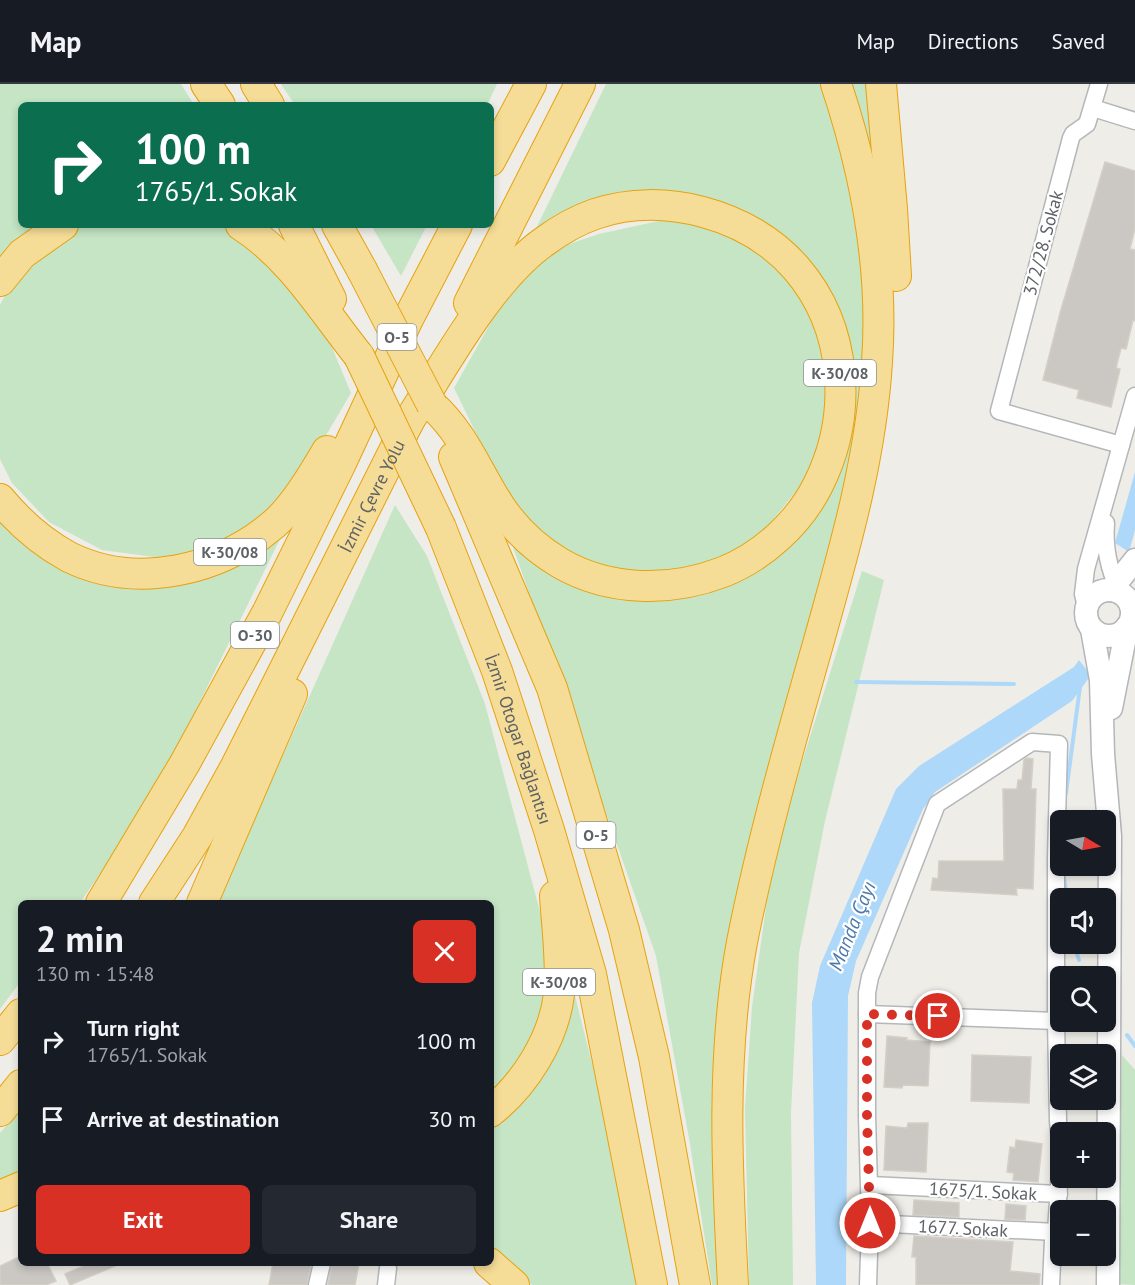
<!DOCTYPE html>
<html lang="en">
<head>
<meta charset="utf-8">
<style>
	body { margin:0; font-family:"PT Sans",sans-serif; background:#242831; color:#f1f3f6; height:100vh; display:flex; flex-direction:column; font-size:22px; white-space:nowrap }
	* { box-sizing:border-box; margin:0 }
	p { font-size:20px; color:#9ea1a6 }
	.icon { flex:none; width:33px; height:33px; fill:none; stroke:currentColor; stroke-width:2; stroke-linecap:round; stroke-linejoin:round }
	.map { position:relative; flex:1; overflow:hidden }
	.details { position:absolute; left:18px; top:816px; width:476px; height:366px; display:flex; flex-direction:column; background:#171b24; border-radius:9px; box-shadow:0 3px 9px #0003 }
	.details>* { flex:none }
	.banner { position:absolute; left:18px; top:18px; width:476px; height:126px; border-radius:9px; box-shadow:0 3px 9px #0003; background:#0b6e4f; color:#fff; overflow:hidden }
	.needle { width:39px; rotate:100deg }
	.buttons { position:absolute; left:1050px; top:726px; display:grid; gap:12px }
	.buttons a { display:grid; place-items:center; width:66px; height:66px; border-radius:9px; background:#171b24; box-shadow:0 3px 9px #0003; font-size:30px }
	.pin { position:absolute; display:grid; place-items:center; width:51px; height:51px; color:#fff; margin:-26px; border:3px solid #fff; border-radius:50%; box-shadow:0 2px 6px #0007 }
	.me { position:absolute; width:66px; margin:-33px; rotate:0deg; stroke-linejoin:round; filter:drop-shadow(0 0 4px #0008) }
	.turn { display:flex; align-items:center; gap:21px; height:126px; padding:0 18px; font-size:27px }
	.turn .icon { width:78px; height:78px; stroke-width:2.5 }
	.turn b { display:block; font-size:42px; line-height:51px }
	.round { display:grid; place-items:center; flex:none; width:63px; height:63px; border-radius:9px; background:#242831 }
	.overview { display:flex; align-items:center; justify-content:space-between; height:102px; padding:0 18px }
	h1 { font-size:36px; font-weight:700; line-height:45px }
	.cta { display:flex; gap:12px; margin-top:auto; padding:12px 18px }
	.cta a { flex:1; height:69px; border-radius:9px; background:#d93025; color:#fff; font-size:24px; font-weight:700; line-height:69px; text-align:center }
	.cta a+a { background:#242831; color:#f1f3f6 }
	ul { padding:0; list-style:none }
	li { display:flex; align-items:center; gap:18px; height:78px; padding:0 18px }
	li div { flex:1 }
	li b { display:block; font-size:22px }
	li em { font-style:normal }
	header { display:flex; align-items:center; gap:36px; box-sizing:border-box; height:84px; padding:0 30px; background:#171b24; border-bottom:2px solid #363941 }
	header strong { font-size:28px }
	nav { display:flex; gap:33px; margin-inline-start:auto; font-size:21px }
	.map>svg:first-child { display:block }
	.green { fill:#c5e5c5 }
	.water { fill:#add8f9 }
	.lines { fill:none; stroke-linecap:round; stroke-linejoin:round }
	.stream { stroke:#add8f9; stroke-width:4 }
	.building { fill:#cbc8c4; stroke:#d4cfc5; stroke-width:1.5 }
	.minor-casing { stroke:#b4b7ba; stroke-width:19 }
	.secondary-casing { stroke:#b3b6ba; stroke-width:25 }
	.motorway-casing { stroke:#e6a210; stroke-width:32 }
	.minor { stroke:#fff; stroke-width:16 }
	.secondary { stroke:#fff; stroke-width:22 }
	.motorway { stroke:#f6dd97; stroke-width:30 }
	.motorway-bridge-casing { stroke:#e6a210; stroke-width:32; stroke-linecap:butt }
	.motorway-bridge { stroke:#f6dd97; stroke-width:30 }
	.route { stroke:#d93025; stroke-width:10; stroke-dasharray:0 18 }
	.labels { text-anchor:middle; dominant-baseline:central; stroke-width:4.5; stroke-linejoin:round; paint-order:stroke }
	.shield { fill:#fff; stroke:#8e9194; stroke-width:1.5 }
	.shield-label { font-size:16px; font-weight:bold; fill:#5e6266 }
	.street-label { font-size:18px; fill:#5e6266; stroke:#fff }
	.water-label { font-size:20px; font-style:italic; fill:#4a79ab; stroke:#fff }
</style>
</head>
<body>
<header>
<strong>Map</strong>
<nav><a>Map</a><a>Directions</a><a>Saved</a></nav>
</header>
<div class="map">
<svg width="1135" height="1201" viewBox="0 0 1135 1201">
	<rect width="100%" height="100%" fill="#efede7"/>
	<g class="green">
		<polygon points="0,0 181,0 194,21 21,21 21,141 48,141 0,186"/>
		<polygon points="281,0 497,0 487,21 295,21"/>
		<polygon points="606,0 823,0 854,92 863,177 867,284 846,409 740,828 723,1201 712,1201 690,1060 656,872 506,443 581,496 727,492 836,388 825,216 689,117 530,157"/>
		<polygon points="851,0 874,0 882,99"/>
		<polygon points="668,135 704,140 733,152 770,175 800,207 813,230 832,295 816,383 768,442 732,470 683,489 629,489 582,478 541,453 506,411 454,304 508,208 539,178 566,161 599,150"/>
		<polygon points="82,141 217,141 228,145 265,166 328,254 351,309 308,382 271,429 220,461 162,474 102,466 49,438 12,399 0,375 0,221 14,194 53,156"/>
		<polygon points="371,141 427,141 401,192"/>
		<polygon points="395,421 427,472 485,620 548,858 550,917 539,952 491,1016 490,819 215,819 243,761"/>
		<polygon points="0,428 100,491 282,451 155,709 80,819 21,819 21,897 0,925"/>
		<polygon points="862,487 884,496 825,737 799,869 791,1029 793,1201 749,1201 745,1024 752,923 767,816 788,723"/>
		<polygon points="572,900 599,1007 639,1201 532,1201 500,1169 491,1163 490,1041"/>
		<polygon points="1122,971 1135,986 1135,1201 1117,1200"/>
		<polygon points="21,1025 21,1096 0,1105 0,1049"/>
	</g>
	<g class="water">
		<polygon points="1135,388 1135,446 1129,468 1115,459"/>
		<polygon points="1079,576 1091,591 1072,617 935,708 923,725 856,877 848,912 846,1201 816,1201 812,919 820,882 896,705 919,682 1074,583"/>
	</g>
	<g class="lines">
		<g class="stream">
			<polyline points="856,598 1014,600"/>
			<polyline points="1066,709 1080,603"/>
			<polyline points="1064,794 1067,814"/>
			<polyline points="1074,860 1079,876"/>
			<polyline points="1127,951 1135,962"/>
		</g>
	</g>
	<g class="building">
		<polygon points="1105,78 1135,87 1135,144 1130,165 1135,166 1135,237 1133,236 1126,265 1121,264 1116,284 1120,285 1111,323 1077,314 1079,306 1043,296 1060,229"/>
		<polygon points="1026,674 1033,675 1031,705 1036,705 1033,805 1016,804 1017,811 931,806 933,794 938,795 939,777 1004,777 1003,705 1017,705 1018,696 1022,696 1024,676"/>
		<polygon points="887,952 907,954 906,956 930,958 928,1002 903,1001 902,1004 884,1003"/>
		<polygon points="972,971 1031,973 1029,1019 971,1017"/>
		<polygon points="908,1039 928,1039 926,1088 884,1086 886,1042 907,1044"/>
		<polygon points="1016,1056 1042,1060 1038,1098 1013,1096 1014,1089 1007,1088 1010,1063 1015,1064"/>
		<polygon points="914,1116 959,1119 959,1133 913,1131"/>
		<polygon points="1006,1120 1026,1122 1025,1136 1005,1135"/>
		<polygon points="914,1152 1013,1158 1010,1187 1040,1190 1039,1201 916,1201 916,1173 912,1173"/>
		<polygon points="21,1172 21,1179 47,1179 56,1197 46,1201 0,1201 0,1182"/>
		<polygon points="91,1179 122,1179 70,1201 65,1190"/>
		<polygon points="273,1179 311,1179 307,1201 269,1201"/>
		<polygon points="332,1179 359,1179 355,1201 328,1201"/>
	</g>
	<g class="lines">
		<defs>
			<g id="minor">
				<polyline points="1099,0 1087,40 1073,50 1071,54 999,327 1121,361"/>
				<polyline points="1093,24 1135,37"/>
				<path d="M1106,439C1104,465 1109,484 1119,508"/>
				<polyline points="1086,523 1083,510 1086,485 1135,312"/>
				<polyline points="867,930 1056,937 1058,1037 1060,1057"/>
				<polyline points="870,1101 1059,1110"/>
				<polyline points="870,1139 1056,1148"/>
				<polyline points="317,1201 322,1179"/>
				<polyline points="386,1201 388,1184"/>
				<polyline points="868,1201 870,1139 867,1032 867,909 870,893 937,720 1032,658 1059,660 1056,774 1056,937"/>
				<polyline points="1051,1201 1053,1156 1056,1148 1060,1086"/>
			</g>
			<g id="secondary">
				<circle cx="1109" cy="529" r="23"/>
				<polyline points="1111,506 1135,476"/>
				<polyline points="1092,545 1101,596 1103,670 1110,752 1108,1201"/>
				<polyline points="1111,624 1127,543"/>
			</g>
			<g id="motorway">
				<polyline points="206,0 220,21"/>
				<polyline points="256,0 269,21"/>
				<polyline points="881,0 892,125 896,192"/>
				<polyline points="490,77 531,0"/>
				<path d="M241,141C291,173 323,227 359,272"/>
				<polyline points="294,141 331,215"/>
				<polyline points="337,141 362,186"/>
				<polyline points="0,197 22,170 63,141"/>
				<polyline points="469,219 580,0"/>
				<path d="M407,340C443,284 490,195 545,157C560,146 578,136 595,130C663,107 749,130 796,184C848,244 853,332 818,401C799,439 763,472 723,488C671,508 610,508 560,479C538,466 516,446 501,424C477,388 465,351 432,321"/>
				<polyline points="454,373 552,604 624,846 654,973 695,1201"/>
				<path d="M0,415C19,438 43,459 69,473C136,506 219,487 274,440C294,423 314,389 327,367"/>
				<path id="s1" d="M441,444L497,587L549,746L591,890L652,1201"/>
				<polyline points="101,819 185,679 267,529 341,379 408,235 457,141"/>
				<path id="s2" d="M154,819L197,753L236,682L409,337"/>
				<polyline points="202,819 292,610"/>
				<polyline points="0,956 21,930"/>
				<polyline points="0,1027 21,1001"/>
				<path d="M490,1028C525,1001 554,954 559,910C562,877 557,844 555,812"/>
				<polyline points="0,1112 21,1103"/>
				<polyline points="489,1179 514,1201"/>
				<path d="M733,1201C727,1087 721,971 742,858C762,757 790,659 818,560C844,467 871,375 877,278C884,183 866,90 836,0"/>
			</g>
		</defs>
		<use href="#minor" class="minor-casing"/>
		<use href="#secondary" class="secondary-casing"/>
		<use href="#motorway" class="motorway-casing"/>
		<use href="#minor" class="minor"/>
		<use href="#secondary" class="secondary"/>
		<use href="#motorway" class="motorway"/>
		<defs>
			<g id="motorway-bridge">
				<polyline points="362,186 432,321"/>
				<polyline points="359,272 441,444"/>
			</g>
		</defs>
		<use href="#motorway-bridge" class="motorway-bridge-casing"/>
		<use href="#motorway-bridge" class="motorway-bridge"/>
	</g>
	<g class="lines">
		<polyline class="route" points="870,1139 867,1032 867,930 938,932"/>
	</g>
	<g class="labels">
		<g class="shield">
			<rect x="377.5" y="240" width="39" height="26" rx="4.5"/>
			<rect x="804" y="276" width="72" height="26" rx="4.5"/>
			<rect x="194" y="455" width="72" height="26" rx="4.5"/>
			<rect x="231" y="538" width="48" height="26" rx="4.5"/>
			<rect x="576.5" y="738" width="39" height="26" rx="4.5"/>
			<rect x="523" y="885" width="72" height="26" rx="4.5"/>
		</g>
		<g class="shield-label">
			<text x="397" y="253">O-5</text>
			<text x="840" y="289">K-30/08</text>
			<text x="230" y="468">K-30/08</text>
			<text x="255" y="551">O-30</text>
			<text x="596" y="751">O-5</text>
			<text x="559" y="898">K-30/08</text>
		</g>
		<g class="street-label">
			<text transform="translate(1043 159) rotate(-75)">372/28. Sokak</text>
			<text stroke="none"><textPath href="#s2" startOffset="462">İzmir Çevre Yolu</textPath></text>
			<text stroke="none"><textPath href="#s1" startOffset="225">İzmir Otogar Bağlantısı</textPath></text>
			<text transform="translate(983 1107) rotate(3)">1675/1. Sokak</text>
			<text transform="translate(963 1144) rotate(3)">1677. Sokak</text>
		</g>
		<g class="water-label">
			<text transform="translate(852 842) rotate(-68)">Manda Çayı</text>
		</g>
	</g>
</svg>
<div class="buttons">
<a><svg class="needle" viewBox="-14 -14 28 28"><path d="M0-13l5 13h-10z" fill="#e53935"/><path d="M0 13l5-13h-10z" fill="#9ea1a6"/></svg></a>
<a><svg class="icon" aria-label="sound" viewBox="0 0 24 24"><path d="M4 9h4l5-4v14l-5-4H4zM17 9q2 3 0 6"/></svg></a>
<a><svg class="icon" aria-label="search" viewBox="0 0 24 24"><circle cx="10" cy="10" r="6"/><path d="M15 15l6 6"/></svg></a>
<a><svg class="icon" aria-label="layers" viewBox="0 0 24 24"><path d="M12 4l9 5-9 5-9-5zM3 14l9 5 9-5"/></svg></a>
<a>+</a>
<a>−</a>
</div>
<div class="pin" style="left:938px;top:932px;background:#d93025"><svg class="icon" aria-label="arrive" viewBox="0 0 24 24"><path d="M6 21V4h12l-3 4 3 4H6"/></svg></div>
<svg class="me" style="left:870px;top:1139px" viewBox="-20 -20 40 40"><circle r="17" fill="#d93025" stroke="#fff" stroke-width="3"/><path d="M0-11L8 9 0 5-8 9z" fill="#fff"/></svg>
<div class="banner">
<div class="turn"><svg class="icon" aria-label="right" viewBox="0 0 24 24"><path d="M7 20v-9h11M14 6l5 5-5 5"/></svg><div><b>100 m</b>1765/1. Sokak</div></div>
</div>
<section class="details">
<div class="overview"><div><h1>2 min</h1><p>130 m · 15:48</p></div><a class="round" style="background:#d93025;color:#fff"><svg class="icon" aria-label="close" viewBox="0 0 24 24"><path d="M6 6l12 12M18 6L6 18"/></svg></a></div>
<ul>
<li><svg class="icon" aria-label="right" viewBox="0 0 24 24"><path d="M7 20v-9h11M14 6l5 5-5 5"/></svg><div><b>Turn right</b><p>1765/1. Sokak</p></div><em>100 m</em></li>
<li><svg class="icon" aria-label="arrive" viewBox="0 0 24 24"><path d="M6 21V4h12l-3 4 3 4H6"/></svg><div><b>Arrive at destination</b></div><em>30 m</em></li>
</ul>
<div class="cta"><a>Exit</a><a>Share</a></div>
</section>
</div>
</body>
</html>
